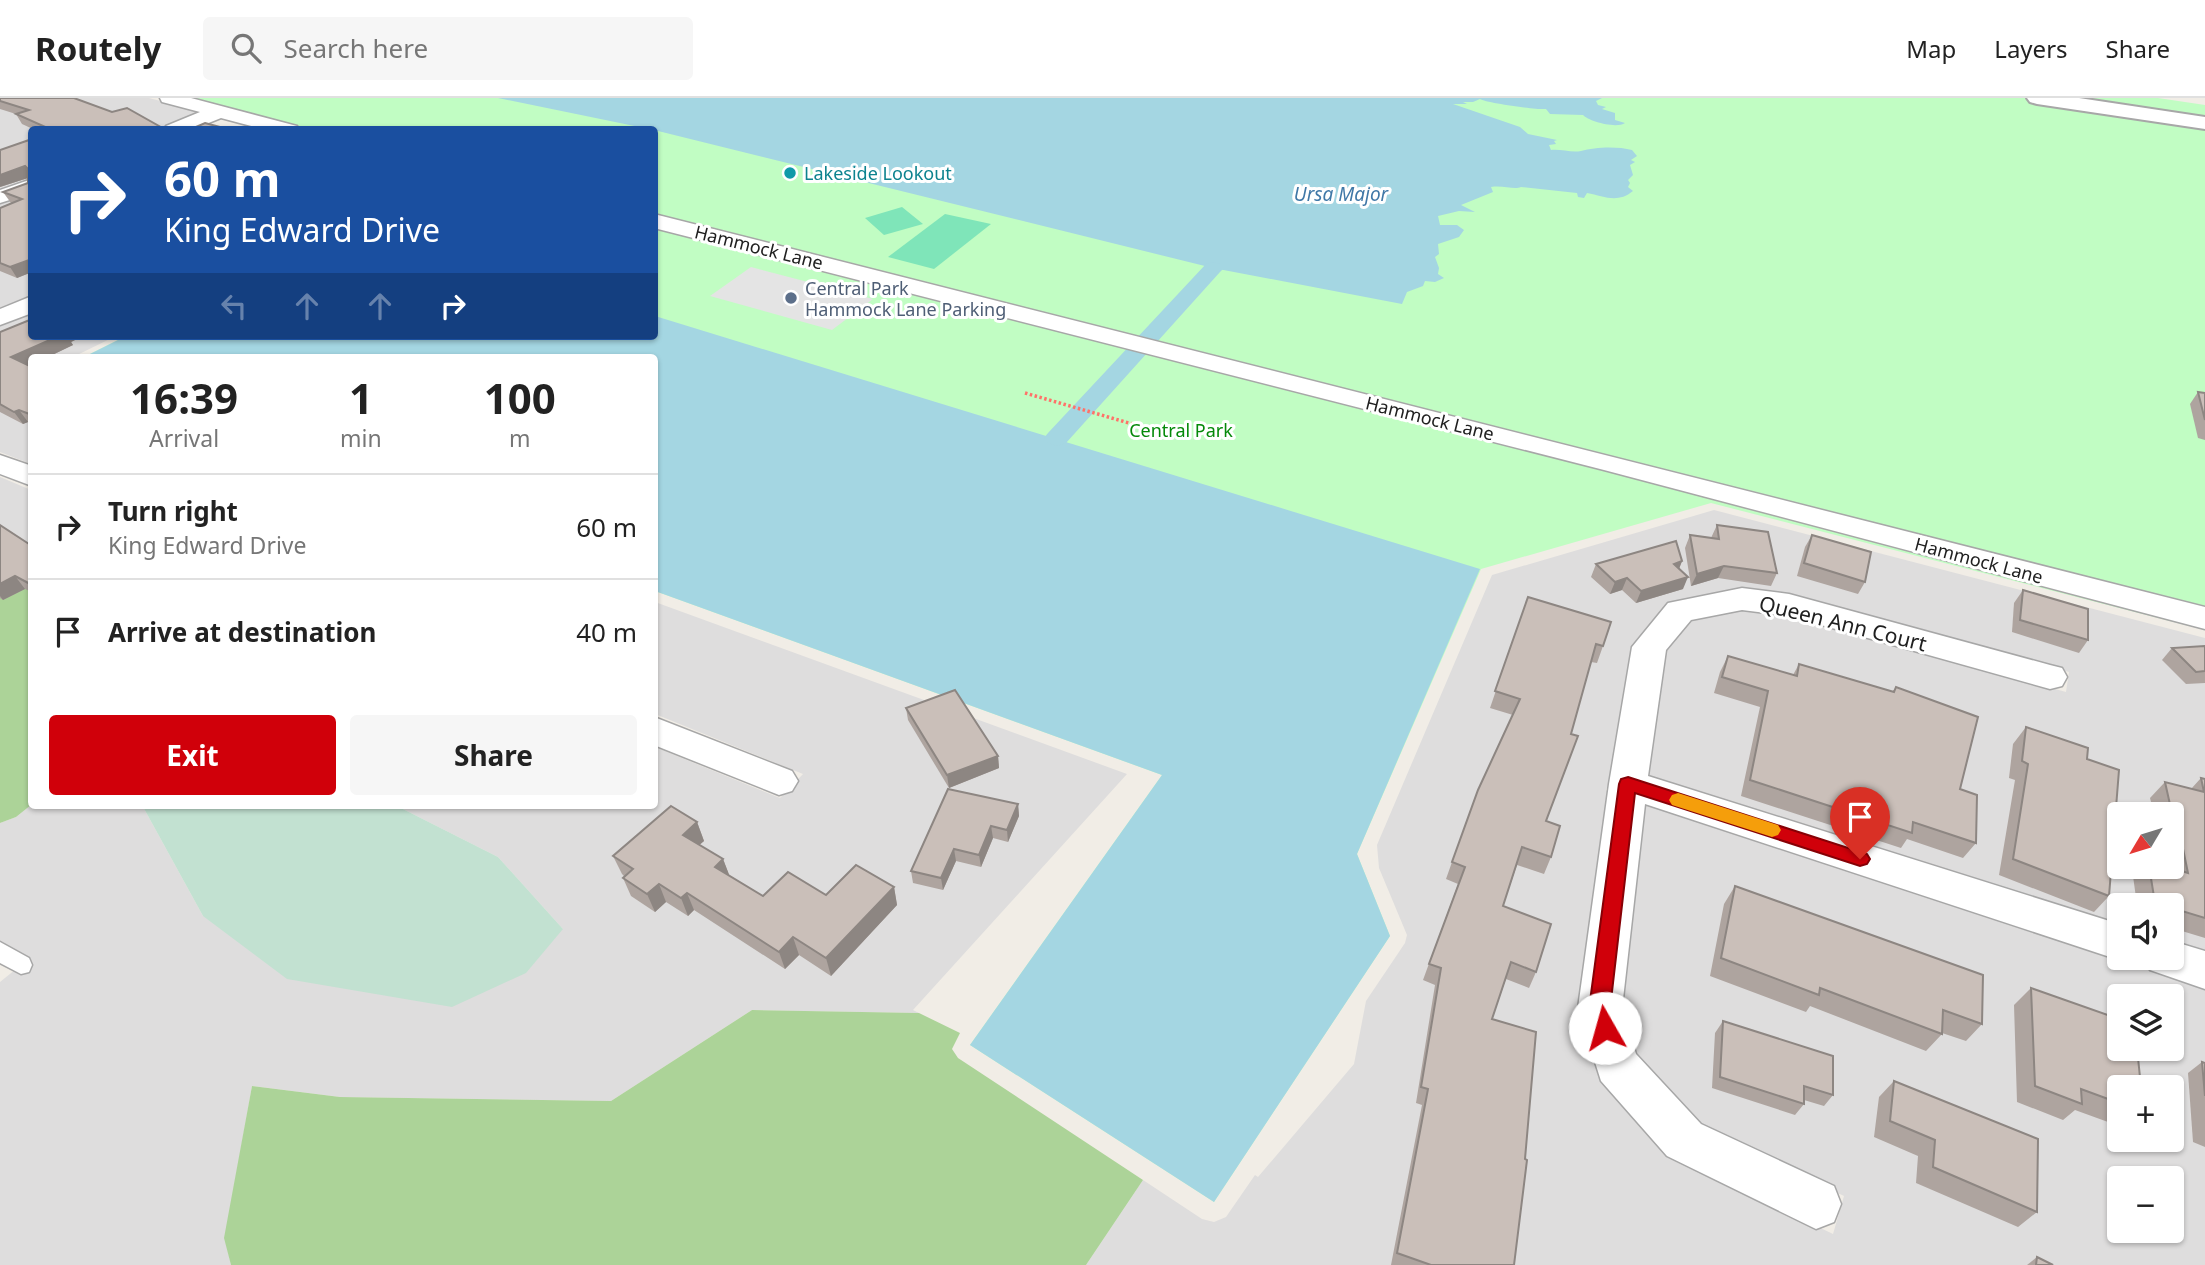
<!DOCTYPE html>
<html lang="en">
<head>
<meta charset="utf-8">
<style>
	body { margin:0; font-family:"Noto Sans",sans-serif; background:#f6f6f6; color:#222; height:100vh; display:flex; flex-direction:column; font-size:26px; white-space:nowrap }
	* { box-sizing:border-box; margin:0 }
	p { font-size:23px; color:#767676 }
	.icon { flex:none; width:38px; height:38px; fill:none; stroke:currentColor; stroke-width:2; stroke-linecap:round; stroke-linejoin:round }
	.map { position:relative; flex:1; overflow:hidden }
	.sheet { position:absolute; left:28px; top:256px; width:630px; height:455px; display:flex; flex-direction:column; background:#fff; border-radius:7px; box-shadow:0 2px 5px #0004 }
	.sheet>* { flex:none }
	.banner { position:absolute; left:28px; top:28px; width:630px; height:214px; border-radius:7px; box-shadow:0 2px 5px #0004; background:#1a4fa0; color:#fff; overflow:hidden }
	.needle { width:46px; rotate:232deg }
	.tools { position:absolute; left:2107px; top:704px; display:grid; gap:14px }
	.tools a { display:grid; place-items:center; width:77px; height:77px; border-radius:7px; background:#fff; box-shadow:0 2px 5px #0004; font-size:35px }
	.pin { position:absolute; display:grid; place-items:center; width:60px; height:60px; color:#fff; margin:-72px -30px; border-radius:50% 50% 50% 0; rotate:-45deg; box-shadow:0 0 7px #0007 }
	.pin .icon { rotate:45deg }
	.me { position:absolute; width:77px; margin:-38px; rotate:353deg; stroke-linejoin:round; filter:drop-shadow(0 0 5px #0008) }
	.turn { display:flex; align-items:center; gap:24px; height:147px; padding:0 21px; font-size:32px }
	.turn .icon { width:91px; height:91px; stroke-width:2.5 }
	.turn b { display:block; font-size:49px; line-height:60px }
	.lanes { display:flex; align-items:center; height:66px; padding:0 21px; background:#0003; justify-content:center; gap:35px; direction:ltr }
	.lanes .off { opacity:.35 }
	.eta { display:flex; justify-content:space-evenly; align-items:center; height:119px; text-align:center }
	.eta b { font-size:42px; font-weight:700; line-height:49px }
	.action { display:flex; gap:14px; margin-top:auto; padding:14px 21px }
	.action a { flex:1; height:80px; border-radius:7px; background:#d0000a; color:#fff; font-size:28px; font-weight:700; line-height:80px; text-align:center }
	.action a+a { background:#f6f6f6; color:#222 }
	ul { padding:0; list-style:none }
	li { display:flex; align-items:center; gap:21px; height:105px; padding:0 21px; border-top:2px solid #e0e0e0 }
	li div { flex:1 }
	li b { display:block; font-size:26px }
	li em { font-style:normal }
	header { display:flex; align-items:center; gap:42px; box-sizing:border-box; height:98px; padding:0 35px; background:#fff; border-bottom:2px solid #e0e0e0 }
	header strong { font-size:33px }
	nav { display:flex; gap:38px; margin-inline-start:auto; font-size:24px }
	.search { width:490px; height:63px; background:#f6f6f6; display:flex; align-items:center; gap:18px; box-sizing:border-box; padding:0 24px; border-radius:7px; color:#767676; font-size:26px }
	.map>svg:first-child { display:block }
	.residential { fill:#dedddd; fill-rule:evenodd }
	.forest { fill:#acd398 }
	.wetland { fill:#c2e1d1 }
	.park { fill:#c1fdc3 }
	.pitch { fill:#7fe5b9 }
	.parking { fill:#e4e4e4 }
	.water { fill:#a4d6e2 }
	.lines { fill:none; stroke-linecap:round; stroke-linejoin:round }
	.canal { fill:#a4d6e2; fill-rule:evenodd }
	.service-casing { stroke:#a7a7a7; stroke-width:3 }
	.minor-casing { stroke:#a7a7a7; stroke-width:3 }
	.tertiary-casing { stroke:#a7a7a7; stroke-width:4 }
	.path { stroke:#ff7269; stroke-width:3.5; stroke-dasharray:2.5 2.5; stroke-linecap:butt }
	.service { fill:#fff; fill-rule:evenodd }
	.minor { fill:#fff; fill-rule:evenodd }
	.tertiary { fill:#fff; fill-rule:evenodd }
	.wall { fill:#aea49f }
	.shaded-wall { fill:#8d8682 }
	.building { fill:#cabfb9; stroke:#8d8682; stroke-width:2 }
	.route { fill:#d0000a; stroke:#870006; stroke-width:2 }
	.slow { fill:#f59e0b }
	.culture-dot { fill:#0f9aa8; stroke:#fff; stroke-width:2.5 }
	.service-dot { fill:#5c6f8a; stroke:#fff; stroke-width:2.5 }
	.labels { text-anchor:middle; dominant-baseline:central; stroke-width:6; stroke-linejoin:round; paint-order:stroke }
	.far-culture-label { font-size:18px; fill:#0d838f; stroke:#fff; text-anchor:start }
	.far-street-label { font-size:18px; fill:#202020; stroke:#fff }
	.far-service-label { font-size:18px; fill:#4e5e75; stroke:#fff; text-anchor:start }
	.far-park-label { font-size:18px; fill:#048909; stroke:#fff }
	.far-water-label { font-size:19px; font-style:italic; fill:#4078a7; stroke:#fff }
	.street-label { font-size:21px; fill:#202020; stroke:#fff }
</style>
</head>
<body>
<header>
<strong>Routely</strong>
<div class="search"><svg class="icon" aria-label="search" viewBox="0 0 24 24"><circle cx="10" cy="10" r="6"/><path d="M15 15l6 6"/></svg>Search here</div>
<nav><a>Map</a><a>Layers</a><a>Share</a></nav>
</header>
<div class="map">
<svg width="2205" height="1167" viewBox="0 0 2205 1167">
	<rect width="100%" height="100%" fill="#f1ede6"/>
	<g class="residential">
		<polygon points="0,0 149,0 206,15 163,31 32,32 31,83 0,95"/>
		<polygon points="31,91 31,200 0,214 0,103"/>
		<polygon points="31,211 32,238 116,238 73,259 32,259 31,366 0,354 0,225"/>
		<polygon points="0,379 31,392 31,491 0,479"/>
		<path d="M1714,412L2205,540V857L2172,846V807H2119V830L1647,678L1664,554L1691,522L1746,511L1787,516L2066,594L2069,574L1792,498L1735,492L1673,503L1666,507L1633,546L1610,681L1606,692L1608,693L1579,906L1601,979L1676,1060L1833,1136L1844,1098L1696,1027L1636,962L1620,912L1644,704L2205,888V1167H1086L1143,1082L1202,1121L1214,1124L1226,1119L1255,1077L1258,1079L1354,966L1366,903L1405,845L1407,837L1379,770L1377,747L1492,477ZM2119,716H2172V768H2119ZM2119,898H2172V950H2119ZM2119,989H2172V1041H2119ZM2119,1080H2172V1132H2119Z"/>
		<polygon points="655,504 1127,676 913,912 919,915 752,912 611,1003 340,999 252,988 225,1140 231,1167 0,1167 0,884 21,867 0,853 0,725 16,719 31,707 142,707 203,818 563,831 498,759 395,707 654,707 655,649 780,700 803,676 655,616"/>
	</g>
	<g class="forest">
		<polygon points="0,479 32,491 31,707 16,719 0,725"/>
		<polygon points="752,912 919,915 960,935 952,951 958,960 1143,1082 1086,1167 231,1167 224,1140 252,988 340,999 611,1003"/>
	</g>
	<polygon class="wetland" points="142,707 395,707 498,759 563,831 526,875 452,909 287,881 203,818"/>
	<polygon class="park" points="169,0 2158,0 2205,7 2205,532 1711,405 1481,471 1357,756 1390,838 1214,1104 970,947 1162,677 655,493 654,259 84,259 126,238 654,238 654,32 291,31"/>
	<g class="pitch">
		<polygon points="902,109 923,126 884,137 865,120"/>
		<polygon points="945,116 991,126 934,171 888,159"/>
	</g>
	<polygon class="parking" points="751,169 873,201 832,232 710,198"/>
	<g class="water">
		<path d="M498,0H1602L1596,3L1598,7L1606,9L1602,11L1615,15V22L1625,25C1616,31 1588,23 1583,17L1550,16L1546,11C1538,12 1486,5 1480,1L1473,4H1463L1467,6H1453L1520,29L1528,36L1557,42L1554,43L1556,46L1549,47L1551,52C1561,51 1572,55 1581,53C1595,49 1617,48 1632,52L1637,58L1631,62L1635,64L1630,67L1633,77L1628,82L1630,85L1628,89L1633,93C1617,106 1604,98 1587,95L1584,100L1578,99L1577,95L1521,89C1514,92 1503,87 1491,89L1493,94L1461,107L1475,114L1459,113L1438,118L1440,127H1457L1464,132L1459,139L1438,146L1439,156L1435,159L1439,170L1438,176L1444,180L1435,184L1425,183L1423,188L1407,194L1402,206L1213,170L654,32Z"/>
		<polygon points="655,218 1480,471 1357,756 1390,838 1214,1104 970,947 1162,677 655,493 654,259 84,259 126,238 654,238"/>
	</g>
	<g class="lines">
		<polygon class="canal" points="1213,164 1220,166 1224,170 1220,174 1066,345 1057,348 1048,345 1044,340 1048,335 1206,166"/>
		<defs>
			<polygon id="service" points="0,844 29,860 32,867 29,874 21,876 0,865"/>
			<g id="minor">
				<polygon points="160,0 191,0 297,28 299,32 266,32 221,20 191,32 164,32 166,28 200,14 162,4"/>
				<polygon points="32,81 32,95 0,105 0,92"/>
				<polygon points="654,116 2205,509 2205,531 1604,372 654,130"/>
				<polygon points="32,198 32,215 0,227 0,211"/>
				<polygon points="0,357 32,368 32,388 0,376"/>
				<polygon points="1742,490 1789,496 2050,567 2062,570 2067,579 2062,588 2050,591 1789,518 1742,512 1691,522 1666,552 1648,678 2119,826 2119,859 2127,859 2119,862 1645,706 1622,910 1636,956 1701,1026 1834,1088 1841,1106 1834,1124 1816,1131 1667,1058 1601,983 1578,910 1609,686 1632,549 1668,505"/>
				<polygon points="654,619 792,673 798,683 792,693 779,697 654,647"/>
				<polygon points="2172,843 2205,853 2205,891 2150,872 2144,859 2172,859"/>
			</g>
			<polygon id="tertiary" points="2027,0 2079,0 2205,19 2205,31 2037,6 2030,4"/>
		</defs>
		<use href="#service" class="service-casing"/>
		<use href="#minor" class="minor-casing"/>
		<use href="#tertiary" class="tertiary-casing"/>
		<polyline class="path" points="1025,295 1167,336"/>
		<use href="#service" class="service"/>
		<use href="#minor" class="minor"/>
		<use href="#tertiary" class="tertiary"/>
	</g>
	<g class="wall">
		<polygon points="0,0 112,14 166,32 35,32 22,26 16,16 0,11"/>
		<polygon points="32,41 32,174 17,180 0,173 0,110 11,105 3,94 28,85 28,80 0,89"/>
		<polygon points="0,234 32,238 83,238 71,244 73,247 48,259 32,259 32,267 29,268 32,269 32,326 28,324 23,326 0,314"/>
		<polygon points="2198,294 2205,295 2205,342 2198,340 2190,306"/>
		<polygon points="0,427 29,446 32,445 32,494 25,491 3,502 0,500"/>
		<polygon points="1717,427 1777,475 1771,488 1718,480 1691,488 1685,450 1690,437 1711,440"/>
		<polygon points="1812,437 1865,484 1858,496 1797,478 1805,449"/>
		<polygon points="1682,463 1679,471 1683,491 1636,505 1622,492 1610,496 1591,479 1596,466"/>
		<polygon points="2023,492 2088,542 2079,555 2012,534 2014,505"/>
		<polygon points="1528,499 1603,548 1597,565 1591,564 1546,723 1551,759 1544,776 1517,767 1503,808 1536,874 1529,890 1506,881 1492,921 1514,1167 1391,1167 1422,1007 1416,1005 1435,887 1423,882 1458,786 1446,781 1452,764 1513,617 1490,610"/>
		<polygon points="2205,548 2205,585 2186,586 2162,562 2172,550"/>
		<polygon points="1728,558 1793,577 1799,566 1892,594 1896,589 1960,691 1976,745 1963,760 1907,741 1901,750 1741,698 1760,609 1714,595 1720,574"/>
		<polygon points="906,610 998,658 999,670 949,690 908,622"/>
		<polygon points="2026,629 2087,661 2109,798 2094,814 1999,777 2015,682 2009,680 2013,646"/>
		<polygon points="2201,680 2205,681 2205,840 2172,830 2172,807 2137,807 2133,778 2143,768 2172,768 2172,716 2154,716 2150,700 2165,684 2191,691"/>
		<polygon points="1018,706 1019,718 1008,744 993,740 981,769 956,763 943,792 913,785 911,773"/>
		<polygon points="697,724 704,743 699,747 723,761 729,777 763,798 826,797 894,789 897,807 831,878 799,857 785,871 694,812 688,818 666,804 655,814 631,798 623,780 625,779 622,776 613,758"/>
		<polygon points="1735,788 1982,926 1966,943 1942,935 1942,936 1926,953 1810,908 1806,914 1710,878 1724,806"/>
		<polygon points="2031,890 2119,989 2119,1028 2075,1012 2063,1022 2017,1004 2014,907"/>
		<polygon points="1723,923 1833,997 1824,1008 1804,1002 1804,1006 1795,1017 1712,990 1715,935"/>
		<polygon points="2202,964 2205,965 2205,1049 2193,1044 2188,975"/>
		<polygon points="1894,983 2037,1114 2018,1129 1916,1085 1918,1058 1874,1039 1879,999"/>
		<polygon points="2037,1159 2053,1167 2027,1167"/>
	</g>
	<g class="shaded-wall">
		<polygon points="25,68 31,79 0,89 0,77"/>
		<polygon points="32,161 32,174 17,180 10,169"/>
		<polygon points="59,238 83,238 71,244 73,247 48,259 32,259 32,267 20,272 11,259"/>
		<polygon points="19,312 28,324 23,326 14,314"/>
		<polygon points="1682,463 1677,476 1674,466"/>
		<polygon points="1724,468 1718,480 1691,488 1697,476"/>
		<polygon points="15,478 25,491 3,502 0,498 0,486"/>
		<polygon points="1688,479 1683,491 1636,505 1641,493"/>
		<polygon points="1627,480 1622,492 1610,496 1615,484"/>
		<polygon points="998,658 999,670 949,690 947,677"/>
		<polygon points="1018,706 1019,718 1008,744 1007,732"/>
		<polygon points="697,724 704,743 690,755 683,737"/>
		<polygon points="991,728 993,740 981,769 979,757"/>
		<polygon points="954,751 956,763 943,792 941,780"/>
		<polygon points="723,761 730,779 715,769"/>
		<polygon points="659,786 666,804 655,814 647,796"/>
		<polygon points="894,789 897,807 831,878 826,860"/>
		<polygon points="687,795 694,812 688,818 681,800"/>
		<polygon points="793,839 799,857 785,871 779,854"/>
	</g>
	<g class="building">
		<polygon points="0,0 74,0 112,14 127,10 166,32 52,32 16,16 29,12 0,3"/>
		<polygon points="205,25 231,32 189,32"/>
		<polygon points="32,41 32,161 10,169 0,165 0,110 22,101 3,94 28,85 28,71 25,68 0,77 0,52"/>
		<polygon points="32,221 32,238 59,238 11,259 32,269 32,317 19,312 14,314 0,306 0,234"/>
		<polygon points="2198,294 2205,295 2205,322"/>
		<polygon points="0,427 29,446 32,445 32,487 15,478 0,486"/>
		<polygon points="1717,427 1768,434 1777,475 1724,468 1697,476 1690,437 1719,441"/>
		<polygon points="1812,437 1871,454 1865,484 1804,465"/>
		<polygon points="1676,443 1682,463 1674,466 1688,479 1641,493 1627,480 1615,484 1596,466"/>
		<polygon points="2023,492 2088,511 2088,542 2020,522"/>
		<polygon points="1528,499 1611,524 1603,548 1596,546 1571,636 1578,638 1546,723 1560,728 1551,759 1522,749 1503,808 1551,826 1536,874 1511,864 1492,921 1536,934 1525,1061 1527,1062 1514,1167 1431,1167 1397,1155 1428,991 1421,989 1441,870 1429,866 1465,769 1452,764 1478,692 1520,601 1495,593"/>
		<polygon points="2205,548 2205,573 2196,574 2172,550"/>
		<polygon points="1728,558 1797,578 1799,566 1894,594 1896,589 1978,619 1960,691 1977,697 1976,745 1913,724 1912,735 1750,682 1768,593 1722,579"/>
		<polygon points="955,592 998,658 947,677 906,610"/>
		<polygon points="2026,629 2088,650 2087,661 2119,672 2109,798 2013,761 2028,666 2022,663"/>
		<polygon points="2201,680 2205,681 2205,820 2172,810 2172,807 2162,807 2155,805 2149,768 2166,768 2188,775 2175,712 2171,711 2165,684 2204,694"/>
		<polygon points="948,691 1018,706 1007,732 991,728 979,757 954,751 941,780 911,773"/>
		<polygon points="671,708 697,724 683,737 723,761 715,769 763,798 788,774 826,797 856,767 894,789 826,860 793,839 779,854 687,795 681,800 659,786 647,796 623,780 633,771 613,758"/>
		<polygon points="1735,788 1983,877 1982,926 1943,912 1942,936 1820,890 1819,897 1721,860"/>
		<polygon points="2031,890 2119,921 2119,950 2137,950 2141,989 2119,989 2119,1005 2081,991 2082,1006 2035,988"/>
		<polygon points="1723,923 1833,958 1833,997 1804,988 1804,1006 1720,979"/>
		<polygon points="2202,964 2205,965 2205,998"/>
		<polygon points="1894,983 2038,1041 2037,1114 1933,1069 1935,1042 1890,1023"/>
		<polygon points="2037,1159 2053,1167 2036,1167"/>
	</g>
	<polygon class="route" points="1628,679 1867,756 1870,761 1867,766 1860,768 1635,695 1610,911 1616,930 1613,936 1605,939 1598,936 1589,911 1619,686 1621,681"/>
	<polygon class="slow" points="1678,695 1778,727 1781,732 1778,737 1772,739 1672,707 1669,702 1672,697"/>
	<circle class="culture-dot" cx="790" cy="75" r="7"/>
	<circle class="service-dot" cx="791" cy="200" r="7"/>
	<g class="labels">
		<g class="far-culture-label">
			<text x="804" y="75">Lakeside Lookout</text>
		</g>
		<g class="far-street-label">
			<text transform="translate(759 149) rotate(14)">Hammock Lane</text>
			<text transform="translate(1430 320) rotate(14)">Hammock Lane</text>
			<text transform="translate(1979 462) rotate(15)">Hammock Lane</text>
		</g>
		<g class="far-service-label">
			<text x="805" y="190">Central Park<tspan x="805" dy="21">Hammock Lane Parking</tspan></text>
		</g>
		<g class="far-park-label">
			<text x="1181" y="332">Central Park</text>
		</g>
		<g class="far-water-label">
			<text x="1341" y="96">Ursa Major</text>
		</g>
		<g class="street-label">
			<text transform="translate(1843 525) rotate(14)">Queen Ann Court</text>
		</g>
	</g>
</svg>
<div class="tools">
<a><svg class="needle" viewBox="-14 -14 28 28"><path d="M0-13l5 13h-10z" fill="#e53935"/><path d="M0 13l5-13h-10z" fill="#767676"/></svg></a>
<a><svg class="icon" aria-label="sound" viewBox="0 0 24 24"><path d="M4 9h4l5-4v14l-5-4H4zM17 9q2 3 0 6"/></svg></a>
<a><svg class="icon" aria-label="layers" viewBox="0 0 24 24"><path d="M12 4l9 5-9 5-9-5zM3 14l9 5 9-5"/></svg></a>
<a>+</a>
<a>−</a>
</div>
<div class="pin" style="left:1860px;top:761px;background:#d93025"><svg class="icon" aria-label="arrive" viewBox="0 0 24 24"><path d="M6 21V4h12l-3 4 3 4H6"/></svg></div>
<svg class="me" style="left:1605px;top:930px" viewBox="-20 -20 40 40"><circle r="19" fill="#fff"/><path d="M0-13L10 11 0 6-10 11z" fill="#d0000a"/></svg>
<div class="banner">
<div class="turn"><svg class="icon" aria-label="right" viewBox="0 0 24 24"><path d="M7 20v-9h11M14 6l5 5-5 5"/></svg><div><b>60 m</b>King Edward Drive</div></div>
<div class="lanes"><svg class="icon off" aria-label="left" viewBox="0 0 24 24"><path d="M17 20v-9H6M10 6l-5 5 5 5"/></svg><svg class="icon off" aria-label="ahead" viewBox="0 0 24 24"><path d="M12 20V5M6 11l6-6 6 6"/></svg><svg class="icon off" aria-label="ahead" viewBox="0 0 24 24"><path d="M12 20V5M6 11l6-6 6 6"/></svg><svg class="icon" aria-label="right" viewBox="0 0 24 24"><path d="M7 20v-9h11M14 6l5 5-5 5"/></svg></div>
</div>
<section class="sheet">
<div class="eta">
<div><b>16:39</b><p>Arrival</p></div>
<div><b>1</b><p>min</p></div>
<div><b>100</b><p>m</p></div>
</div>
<ul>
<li><svg class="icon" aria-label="right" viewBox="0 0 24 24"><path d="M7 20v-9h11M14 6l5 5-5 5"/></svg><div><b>Turn right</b><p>King Edward Drive</p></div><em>60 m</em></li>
<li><svg class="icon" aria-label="arrive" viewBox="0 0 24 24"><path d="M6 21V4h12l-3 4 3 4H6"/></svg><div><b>Arrive at destination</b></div><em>40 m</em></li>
</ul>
<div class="action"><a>Exit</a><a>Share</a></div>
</section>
</div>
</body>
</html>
